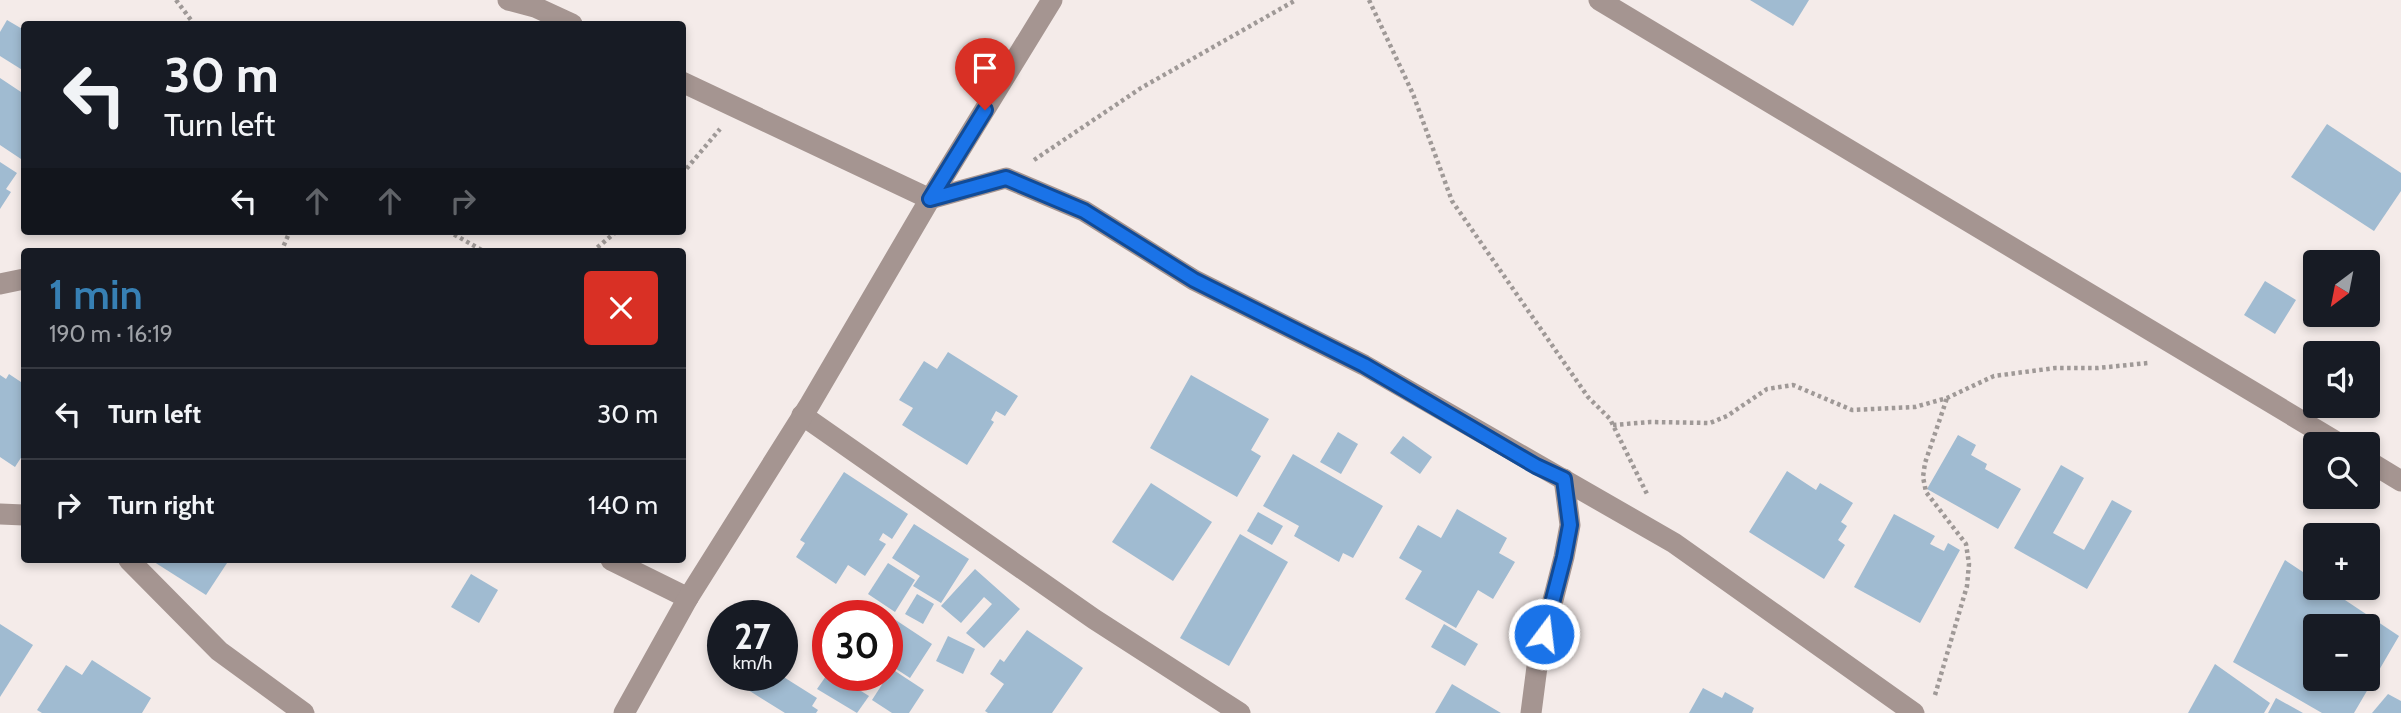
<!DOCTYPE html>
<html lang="en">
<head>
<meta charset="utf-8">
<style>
	body { margin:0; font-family:Cabin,sans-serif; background:#20242c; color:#f1f3f6; height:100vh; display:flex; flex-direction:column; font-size:26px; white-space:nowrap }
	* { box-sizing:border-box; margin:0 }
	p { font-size:23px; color:#9ea1a6 }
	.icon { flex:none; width:38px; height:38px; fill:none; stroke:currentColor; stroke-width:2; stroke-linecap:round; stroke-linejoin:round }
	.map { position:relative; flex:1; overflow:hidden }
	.sheet { position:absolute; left:21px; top:248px; width:665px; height:315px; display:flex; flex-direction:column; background:#171b24; border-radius:7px; box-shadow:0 4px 10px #0003 }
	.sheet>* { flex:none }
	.hud { position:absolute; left:21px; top:21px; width:665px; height:214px; border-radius:7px; box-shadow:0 4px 10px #0003; background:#171b24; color:#f1f3f6; overflow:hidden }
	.needle { width:46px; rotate:212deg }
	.fabs { position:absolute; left:2303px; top:250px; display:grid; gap:14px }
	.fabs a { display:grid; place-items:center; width:77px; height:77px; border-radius:7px; background:#171b24; box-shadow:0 4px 10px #0003; font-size:35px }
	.speed { position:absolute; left:707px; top:600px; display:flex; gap:14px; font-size:35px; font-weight:700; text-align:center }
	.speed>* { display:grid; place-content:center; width:91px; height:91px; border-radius:50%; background:#171b24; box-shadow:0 4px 10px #0003; line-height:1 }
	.speed small { font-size:18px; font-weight:400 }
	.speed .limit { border:10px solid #d22; background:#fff; color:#111 }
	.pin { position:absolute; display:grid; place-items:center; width:60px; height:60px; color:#fff; margin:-72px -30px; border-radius:50% 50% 50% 0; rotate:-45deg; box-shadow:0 0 7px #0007 }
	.pin .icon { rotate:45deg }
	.me { position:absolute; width:77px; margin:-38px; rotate:15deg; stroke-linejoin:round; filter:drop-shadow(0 0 5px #0008) }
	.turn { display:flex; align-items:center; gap:24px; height:147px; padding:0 28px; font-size:32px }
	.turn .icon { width:91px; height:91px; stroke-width:2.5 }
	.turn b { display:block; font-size:49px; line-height:60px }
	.lanes { display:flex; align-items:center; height:66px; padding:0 28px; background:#0003; justify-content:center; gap:35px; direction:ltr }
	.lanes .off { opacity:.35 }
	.round { display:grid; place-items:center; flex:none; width:74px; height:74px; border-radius:7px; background:#20242c }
	.headline { display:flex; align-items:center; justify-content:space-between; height:119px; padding:0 28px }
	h1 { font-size:42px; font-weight:600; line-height:52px; color:#3780b4 }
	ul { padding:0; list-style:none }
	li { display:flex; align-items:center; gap:21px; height:91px; padding:0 28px; border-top:2px solid #363941 }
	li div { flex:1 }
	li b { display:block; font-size:26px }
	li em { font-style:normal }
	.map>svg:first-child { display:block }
	.building { fill:#a0bbd1; fill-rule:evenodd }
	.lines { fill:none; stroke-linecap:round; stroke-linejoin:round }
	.path { stroke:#9f9997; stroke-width:4.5; stroke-dasharray:3.5 3.5; stroke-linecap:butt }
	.minor { stroke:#a59591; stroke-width:21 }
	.route-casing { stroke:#114b97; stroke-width:18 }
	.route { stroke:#1a73e8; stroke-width:12 }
</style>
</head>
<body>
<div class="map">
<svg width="2401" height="713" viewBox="0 0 2401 713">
	<rect width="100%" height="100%" fill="#f4ebe9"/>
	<g class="building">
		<polygon points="1750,0 1809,0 1793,26"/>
		<polygon points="7,20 24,30 24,71 0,56 0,32"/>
		<polygon points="0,78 24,94 24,161 0,145"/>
		<polygon points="2327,124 2401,173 2401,191 2374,231 2291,177"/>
		<polygon points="0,162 17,173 6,189 11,192 0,209"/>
		<polygon points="2265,281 2296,300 2275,334 2244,315"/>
		<polygon points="948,352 1018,396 1005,416 996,411 991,420 994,422 967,465 902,425 913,408 899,400 924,361 937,369"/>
		<polygon points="9,374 24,384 24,453 15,467 0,457 0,375 6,379"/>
		<polygon points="1191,375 1269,419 1251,450 1261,456 1237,497 1150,448"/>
		<polygon points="1338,432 1358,444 1341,474 1320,462"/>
		<polygon points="1958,435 1976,445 1971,455 1987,464 1985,469 2021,489 1998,529 1927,489"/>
		<polygon points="1403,436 1432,457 1420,474 1390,453"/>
		<polygon points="1293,454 1383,506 1353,558 1343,553 1339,562 1294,536 1299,526 1263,506"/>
		<polygon points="2061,465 2084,478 2053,533 2084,550 2112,500 2132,511 2087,589 2014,548"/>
		<polygon points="1787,471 1816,490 1820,483 1853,503 1841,522 1847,526 1838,540 1845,545 1824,579 1749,532"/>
		<polygon points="844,472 908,514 892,539 883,533 879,540 886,544 865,576 848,565 836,584 796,557 805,543 800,540"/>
		<polygon points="1151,483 1212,522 1173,581 1112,542"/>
		<polygon points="1457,509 1507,538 1499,553 1515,562 1493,599 1478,590 1456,628 1405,599 1422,571 1399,558 1418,525 1441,538"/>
		<polygon points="1258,512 1283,526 1272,545 1247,531"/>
		<polygon points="1894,514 1935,536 1930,544 1944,551 1948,543 1960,550 1920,623 1854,587"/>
		<polygon points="914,524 969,559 941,603 913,586 920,576 892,558"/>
		<polygon points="1240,534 1288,562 1229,666 1180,638"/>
		<polygon points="151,560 229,560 206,595"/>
		<path d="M2285,560L2315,580V588H2327L2399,636L2354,713H2322L2233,662ZM2315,626H2368V679H2315Z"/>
		<polygon points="888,563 915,580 895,612 868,594"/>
		<polygon points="975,569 1020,609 984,648 966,633 992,604 984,597 961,623 941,606"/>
		<polygon points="471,574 498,590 479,623 451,607"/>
		<polygon points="917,594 934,604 923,624 905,614"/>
		<polygon points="876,607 932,644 910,678 887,663 887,616 871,616"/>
		<polygon points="0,624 33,645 0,697"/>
		<polygon points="1444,624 1478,644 1465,666 1431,647"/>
		<polygon points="1027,630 1083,668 1052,713 988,713 985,711 1004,684 990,674 1000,659 1004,662"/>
		<polygon points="948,636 975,649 963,674 936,661"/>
		<polygon points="92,660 151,698 142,713 42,713 37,710 66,665 82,675"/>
		<polygon points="2215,664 2270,703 2264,713 2188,713"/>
		<polygon points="892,669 924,690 909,713 892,713 872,700"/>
		<polygon points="741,676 782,676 817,698 812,706 818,710 816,713 785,713 737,683"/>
		<polygon points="826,676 837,676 869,696 857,713 817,689"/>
		<polygon points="1452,684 1501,713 1435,713"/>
		<polygon points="1703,688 1722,698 1725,692 1754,708 1752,713 1689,713"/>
		<polygon points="2388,694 2401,701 2401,713 2372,713"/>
		<polygon points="2276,698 2303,713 2268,713"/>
	</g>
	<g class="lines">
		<g class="path">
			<polyline points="176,0 194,24"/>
			<polyline points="1369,0 1413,94 1452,201 1588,397 1610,419 1648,496"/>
			<polyline points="1034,160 1141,88 1296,0"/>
			<polyline points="682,174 720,129"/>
			<polyline points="448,231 485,252"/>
			<polyline points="281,252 290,231"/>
			<polyline points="592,252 617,231"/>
			<polyline points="1613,425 1650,422 1710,423 1727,416 1767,389 1793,385 1852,410 1915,407 1947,398 1994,376 2055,368 2098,368 2148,363"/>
			<polyline points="1935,695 1967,586 1969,564 1966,544 1926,492 1923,477 1925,463 1947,398"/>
		</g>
		<g class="minor">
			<polyline points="508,0 535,7 572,24"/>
			<polyline points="1599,0 2340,444"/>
			<polyline points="682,82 930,199 1006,178 1084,211 1194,280 1364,365 1674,543 1914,713"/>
			<polyline points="0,284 24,279"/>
			<polyline points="802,415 1094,619 1240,713"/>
			<polyline points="2368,461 2401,481"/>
			<polyline points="0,514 24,515"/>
			<polyline points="129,560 219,651 304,713"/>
			<polyline points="611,560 688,598"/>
			<polyline points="624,713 688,598 810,404 930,199 1052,0"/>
			<polyline points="1531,713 1538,659 1564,557 1570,525 1564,479"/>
		</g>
	</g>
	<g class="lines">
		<defs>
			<polyline id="route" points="985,110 930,199 1006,178 1084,211 1194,280 1364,365 1536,466 1564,479 1570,525 1564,557 1544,634"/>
		</defs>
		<use href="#route" class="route-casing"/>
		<use href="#route" class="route"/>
	</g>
</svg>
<div class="fabs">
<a><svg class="needle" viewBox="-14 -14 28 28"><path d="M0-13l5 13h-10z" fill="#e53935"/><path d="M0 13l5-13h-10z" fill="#9ea1a6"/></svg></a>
<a><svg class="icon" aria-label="sound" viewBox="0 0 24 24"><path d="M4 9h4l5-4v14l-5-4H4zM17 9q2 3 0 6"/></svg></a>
<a><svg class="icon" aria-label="search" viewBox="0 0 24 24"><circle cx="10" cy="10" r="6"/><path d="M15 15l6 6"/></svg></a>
<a>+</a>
<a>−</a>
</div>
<div class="speed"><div>27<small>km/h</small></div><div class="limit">30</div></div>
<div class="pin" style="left:985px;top:110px;background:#d93025"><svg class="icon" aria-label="arrive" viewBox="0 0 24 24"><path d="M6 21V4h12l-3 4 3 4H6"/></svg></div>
<svg class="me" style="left:1544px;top:634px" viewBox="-20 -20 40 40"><circle r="17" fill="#1a73e8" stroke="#fff" stroke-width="3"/><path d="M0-11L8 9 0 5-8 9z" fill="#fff"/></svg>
<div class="hud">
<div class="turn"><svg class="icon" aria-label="left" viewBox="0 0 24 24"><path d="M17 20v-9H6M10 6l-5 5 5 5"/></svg><div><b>30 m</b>Turn left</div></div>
<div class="lanes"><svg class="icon" aria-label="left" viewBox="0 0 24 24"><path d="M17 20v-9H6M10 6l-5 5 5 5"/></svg><svg class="icon off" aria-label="ahead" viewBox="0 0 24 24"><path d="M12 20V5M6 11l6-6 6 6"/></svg><svg class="icon off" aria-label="ahead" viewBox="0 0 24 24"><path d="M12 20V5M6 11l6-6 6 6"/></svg><svg class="icon off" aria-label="right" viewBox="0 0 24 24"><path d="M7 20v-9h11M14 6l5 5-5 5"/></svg></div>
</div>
<section class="sheet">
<div class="headline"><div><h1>1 min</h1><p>190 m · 16:19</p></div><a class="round" style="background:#d93025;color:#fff"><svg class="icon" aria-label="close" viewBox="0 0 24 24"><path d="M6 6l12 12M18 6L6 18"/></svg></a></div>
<ul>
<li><svg class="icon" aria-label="left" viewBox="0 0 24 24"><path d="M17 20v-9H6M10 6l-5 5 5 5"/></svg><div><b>Turn left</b></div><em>30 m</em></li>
<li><svg class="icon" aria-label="right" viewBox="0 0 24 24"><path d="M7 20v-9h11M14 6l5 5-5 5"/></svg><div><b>Turn right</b></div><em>140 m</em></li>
</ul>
</section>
</div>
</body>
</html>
